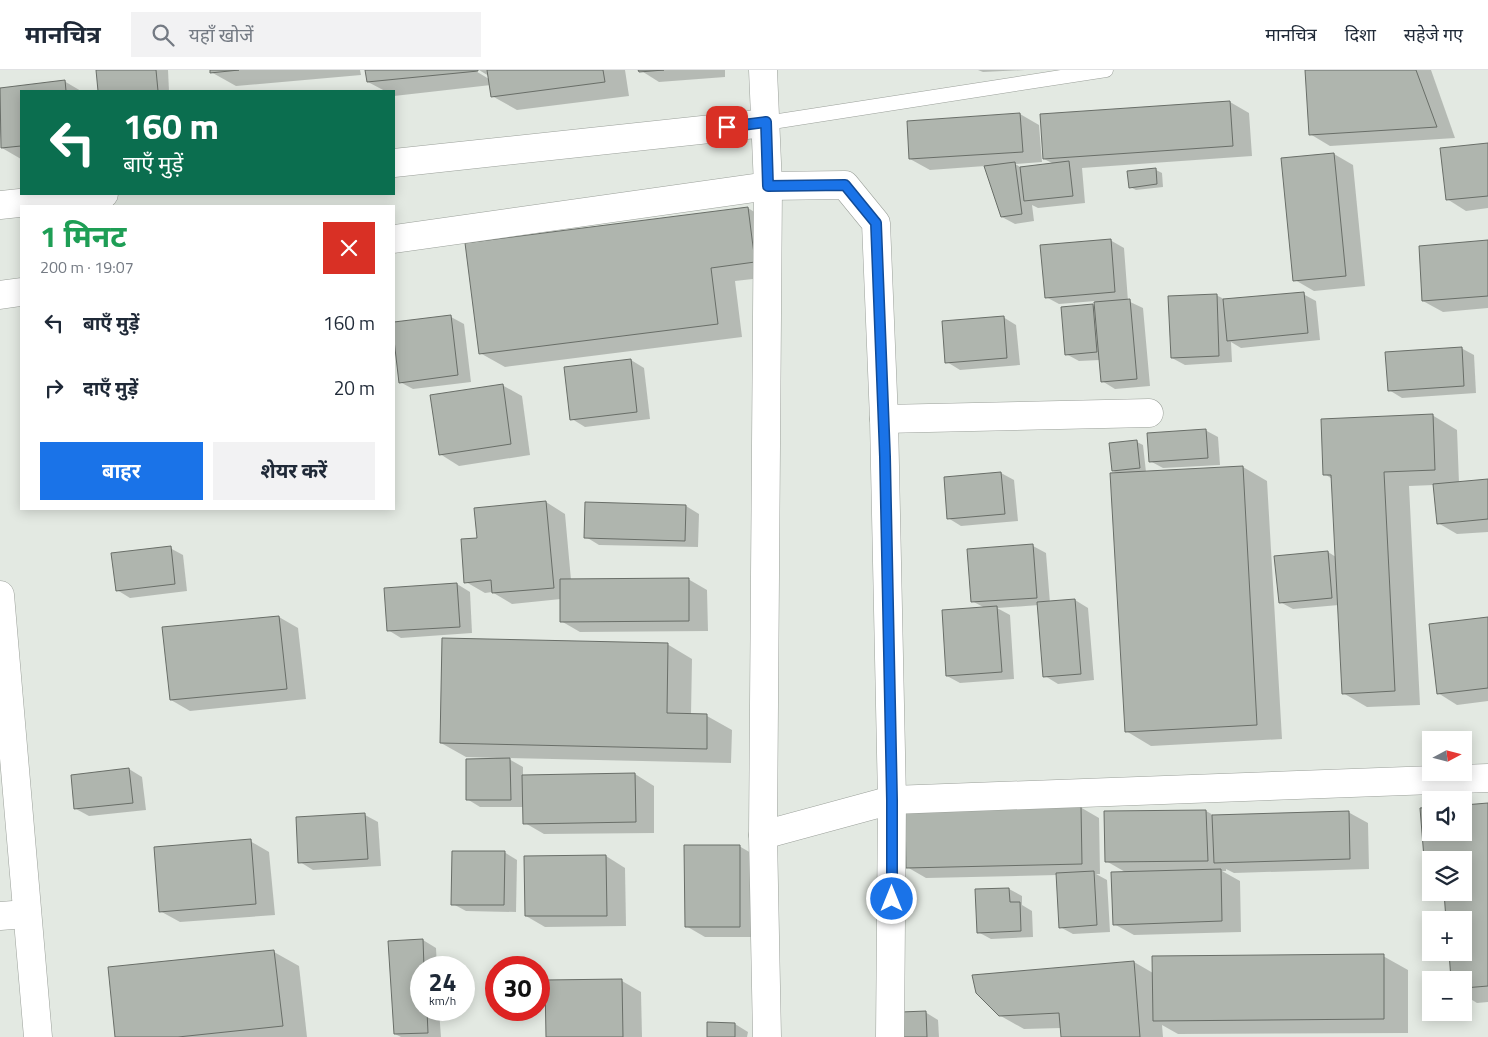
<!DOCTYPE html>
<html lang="hi">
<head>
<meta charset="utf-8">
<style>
	body { margin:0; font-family:"Titillium Web","Noto Sans Devanagari",sans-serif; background:#f2f2f3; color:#1f2937; height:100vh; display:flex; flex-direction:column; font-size:19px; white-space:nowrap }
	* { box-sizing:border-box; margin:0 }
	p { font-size:16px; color:#747a83 }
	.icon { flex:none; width:28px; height:28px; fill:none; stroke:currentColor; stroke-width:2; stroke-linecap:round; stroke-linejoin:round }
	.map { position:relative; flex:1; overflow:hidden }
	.drawer { position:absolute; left:20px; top:135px; width:375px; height:305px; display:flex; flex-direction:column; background:#fff; border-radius:0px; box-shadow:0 2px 12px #0003 }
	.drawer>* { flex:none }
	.top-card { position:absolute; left:20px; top:20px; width:375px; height:105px; border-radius:0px; box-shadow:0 2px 12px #0003; background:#0b6e4f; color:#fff; overflow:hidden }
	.needle { width:32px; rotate:83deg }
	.buttons { position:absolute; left:1422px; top:661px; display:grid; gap:10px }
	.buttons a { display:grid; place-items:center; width:50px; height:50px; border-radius:0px; background:#fff; box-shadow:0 2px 12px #0003; font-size:25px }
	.speed { position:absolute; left:410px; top:886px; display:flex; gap:10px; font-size:25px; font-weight:700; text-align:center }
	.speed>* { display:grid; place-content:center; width:65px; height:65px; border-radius:50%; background:#fff; box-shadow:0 2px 12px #0003; line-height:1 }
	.speed small { font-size:12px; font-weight:400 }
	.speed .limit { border:8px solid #d22; background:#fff; color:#111 }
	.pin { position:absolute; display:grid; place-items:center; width:42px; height:42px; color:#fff; margin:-21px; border-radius:10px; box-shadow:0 2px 8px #0006 }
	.me { position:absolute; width:55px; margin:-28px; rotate:0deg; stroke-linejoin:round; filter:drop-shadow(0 0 4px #0008) }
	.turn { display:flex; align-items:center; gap:18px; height:105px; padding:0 20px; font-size:22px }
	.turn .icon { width:65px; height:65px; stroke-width:2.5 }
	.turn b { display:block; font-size:35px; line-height:42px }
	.round { display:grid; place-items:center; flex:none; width:52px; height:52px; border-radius:0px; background:#f2f2f3 }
	.overview { display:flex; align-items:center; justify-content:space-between; height:85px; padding:0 20px }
	h1 { font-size:30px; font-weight:700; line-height:38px; color:#1e9e55 }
	.button { display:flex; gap:10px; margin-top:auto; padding:10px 20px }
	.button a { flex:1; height:58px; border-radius:0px; background:#1a73e8; color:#fff; font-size:20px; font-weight:700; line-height:58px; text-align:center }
	.button a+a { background:#f2f2f3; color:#1f2937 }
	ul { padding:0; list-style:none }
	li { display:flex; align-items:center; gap:15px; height:65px; padding:0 20px }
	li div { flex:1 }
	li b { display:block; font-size:19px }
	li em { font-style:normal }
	header { display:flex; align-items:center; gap:30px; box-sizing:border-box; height:70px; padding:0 25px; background:#fff; border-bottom:1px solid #e0e1e3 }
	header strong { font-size:24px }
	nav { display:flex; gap:28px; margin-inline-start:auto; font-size:18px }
	.search { width:350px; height:45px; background:#f2f2f3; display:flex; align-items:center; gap:12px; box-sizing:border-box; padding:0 18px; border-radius:0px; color:#747a83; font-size:19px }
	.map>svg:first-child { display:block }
	.shadow { fill:#0003 }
	.building { fill:#afb5ae; stroke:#696e68 }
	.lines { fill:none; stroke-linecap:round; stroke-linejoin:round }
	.service-casing { stroke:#9ba09a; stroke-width:15 }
	.minor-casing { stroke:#9ba09a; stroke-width:29 }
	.tertiary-casing { stroke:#9ba09a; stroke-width:29 }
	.service { stroke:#fff; stroke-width:14 }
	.minor { stroke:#fff; stroke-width:28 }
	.tertiary { stroke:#fff; stroke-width:28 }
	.route-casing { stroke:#114b97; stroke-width:12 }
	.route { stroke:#1a73e8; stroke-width:9 }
</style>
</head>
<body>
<header>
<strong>मानचित्र</strong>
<div class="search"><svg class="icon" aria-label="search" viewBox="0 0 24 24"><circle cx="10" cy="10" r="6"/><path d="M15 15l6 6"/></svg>यहाँ खोजें</div>
<nav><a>मानचित्र</a><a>दिशा</a><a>सहेजे गए</a></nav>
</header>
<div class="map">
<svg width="1488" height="967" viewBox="0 0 1488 967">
	<rect width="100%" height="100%" fill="#e3e9e2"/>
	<g class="shadow">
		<polygon points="97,0 168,0 169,21 99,21"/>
		<polygon points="211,0 360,0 361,5 236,16 211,2"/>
		<polygon points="367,0 474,0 489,9 489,6 479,0 625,0 629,26 517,40 492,26 491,15 394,26 394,21 385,21 368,12"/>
		<polygon points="640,0 725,0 725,7 659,12"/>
		<polygon points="978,0 1025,0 983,2"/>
		<polygon points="1307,0 1431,0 1455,68 1330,76 1310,64"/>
		<polygon points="64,11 81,21 21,21 21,89 2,78 0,60 0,19"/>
		<polygon points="1230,32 1249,43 1252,86 1082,98 1085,133 1038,138 1032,135 1034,151 1015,154 1002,147 985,96 930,100 910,89 1020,44 1039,55 1042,92 1015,94 1022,98 1054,94 1044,89"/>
		<polygon points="1488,74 1488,138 1466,141 1447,129"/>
		<polygon points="1334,84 1353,95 1365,216 1314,221 1295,210"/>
		<polygon points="1156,100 1162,103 1163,117 1136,120 1130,117"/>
		<polygon points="748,138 772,153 779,206 735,211 742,267 505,297 480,283"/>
		<polygon points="1110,170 1124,178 1128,231 1143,238 1150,316 1115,319 1102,311 1100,290 1079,291 1066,284 1092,235 1096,237 1095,231 1059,234 1046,227"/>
		<polygon points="1488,172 1488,238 1443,242 1423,231"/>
		<polygon points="1303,224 1316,231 1320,270 1241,278 1231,272 1232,292 1185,295 1172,288 1216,225 1226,230"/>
		<polygon points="451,247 464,254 471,312 413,319 400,312 394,254"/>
		<polygon points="1003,247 1016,255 1020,295 960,300 947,292"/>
		<polygon points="1461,278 1474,285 1476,323 1402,328 1389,320"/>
		<polygon points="631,290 644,298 650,349 585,357 572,349"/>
		<polygon points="502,315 522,326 530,385 459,396 440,384"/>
		<polygon points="1432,345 1457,360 1459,413 1488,411 1488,462 1457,464 1438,453 1434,415 1409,416 1420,635 1367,637 1343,623 1339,535 1293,539 1280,532 1328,482 1336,487 1332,409 1325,404"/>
		<polygon points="1205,360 1218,367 1220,395 1163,398 1150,391"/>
		<polygon points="1137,372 1143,375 1146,402 1243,397 1267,411 1282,669 1151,676 1126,661 1119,404 1113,401"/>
		<polygon points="1001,403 1014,410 1018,451 961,456 948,448"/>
		<polygon points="546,432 565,444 571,510 688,509 707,520 708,561 580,562 561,551 561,529 512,534 492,522 485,523 466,512 478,469"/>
		<polygon points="686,436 699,444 698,477 599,475 586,467"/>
		<polygon points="1033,476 1046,483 1050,533 1075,530 1088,538 1094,610 1058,614 1045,606 1039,535 997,538 1010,545 1014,609 960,613 947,606 985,538 972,531"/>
		<polygon points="170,478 183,485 187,521 130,528 117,520"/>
		<polygon points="457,514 470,522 472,563 401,568 388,560"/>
		<polygon points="279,547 298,558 306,629 190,641 171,630"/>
		<polygon points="1488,548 1488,631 1457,635 1438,623"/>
		<polygon points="667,574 692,589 691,645 707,646 732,660 731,693 507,688 523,697 523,707 635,704 654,716 654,763 544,764 525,753 524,737 480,737 467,729 496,690 496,688 466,687 441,673"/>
		<polygon points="129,699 142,707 146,740 89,746 76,739"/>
		<polygon points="1488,734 1488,932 1477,933 1464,925 1464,910 1452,910 1464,882 1464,850 1447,850 1464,822 1464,790 1431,790 1431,791 1425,788 1421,739 1431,739 1431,762 1464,762 1464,736"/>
		<polygon points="1080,737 1099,748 1100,804 1096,804 1107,810 1110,862 1073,864 1060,857 1057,805 926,808 907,797"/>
		<polygon points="1206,741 1215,746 1348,742 1368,753 1369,799 1234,803 1226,799 1226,801 1222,801 1240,811 1241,862 1134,865 1114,854 1127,803 1106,791 1106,742"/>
		<polygon points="365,745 378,752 381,796 313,800 300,792 297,748"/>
		<polygon points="250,771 269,782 275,845 180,852 160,841"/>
		<polygon points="739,776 758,787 759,867 705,867 686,856"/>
		<polygon points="504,782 517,790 516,842 466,841 453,834"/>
		<polygon points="606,786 625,798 626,856 545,857 526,846 525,787"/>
		<polygon points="1009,819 1022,826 1022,835 1032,841 1033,867 991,869 978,862"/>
		<polygon points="423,870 436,878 437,898 421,898 421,940 439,940 441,967 401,967 395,964"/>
		<polygon points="274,882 299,896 307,967 116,967"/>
		<polygon points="1383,886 1408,900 1408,963 1178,964 1162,955 1163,967 1062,967 1061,958 1024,959 999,945 1134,892 1153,903"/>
		<polygon points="622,911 641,922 642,967 547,967"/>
		<polygon points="925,942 938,950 939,967 903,967"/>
		<polygon points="735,954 748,962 747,967 708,967"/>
	</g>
	<g class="building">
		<polygon points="96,0 156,0 158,21 98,21"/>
		<polygon points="210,0 239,0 210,3"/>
		<polygon points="365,0 478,0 478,1 367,12"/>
		<polygon points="487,0 603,0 605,12 491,27"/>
		<polygon points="638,0 664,0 639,2"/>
		<polygon points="1305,0 1416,0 1437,57 1309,65"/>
		<polygon points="65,10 66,21 21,21 21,76 1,78 0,18"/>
		<polygon points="1230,31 1233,76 1043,89 1040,44"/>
		<polygon points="1020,43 1023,82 909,89 907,51"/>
		<polygon points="1488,73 1488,126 1446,130 1440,78"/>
		<polygon points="1334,83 1346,206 1293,211 1281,88"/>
		<polygon points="1069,91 1073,126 1024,131 1020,97"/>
		<polygon points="1015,92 1022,144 1001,147 984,96"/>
		<polygon points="1156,98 1157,114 1129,118 1127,101"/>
		<polygon points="748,137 755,192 711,198 718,254 479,284 465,173"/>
		<polygon points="1111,169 1115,222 1045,228 1040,175"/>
		<polygon points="1488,170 1488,226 1422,231 1419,176"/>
		<polygon points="1304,222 1308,263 1227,271 1223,229"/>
		<polygon points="1217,224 1219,286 1171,288 1168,226"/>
		<polygon points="1130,229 1137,309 1101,312 1094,232"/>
		<polygon points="1093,234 1097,282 1065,285 1061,237"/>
		<polygon points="451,245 458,305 399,313 394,270 394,252"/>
		<polygon points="1004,246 1007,288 945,293 942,251"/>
		<polygon points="1462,277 1464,316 1388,321 1385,282"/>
		<polygon points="631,289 637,342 570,350 564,297"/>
		<polygon points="503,314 511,374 439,385 430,325"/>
		<polygon points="1433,344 1435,400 1384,402 1395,621 1342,624 1331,405 1323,405 1321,349"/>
		<polygon points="1206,359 1208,388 1149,392 1147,363"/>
		<polygon points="1137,370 1140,398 1112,401 1109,373"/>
		<polygon points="1243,396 1257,655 1125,662 1110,403"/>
		<polygon points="1001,402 1005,444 947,449 944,407"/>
		<polygon points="1488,409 1488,449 1437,454 1433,414"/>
		<polygon points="546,431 554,518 492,523 491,510 464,513 461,469 477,468 474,438"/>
		<polygon points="585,432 686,435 685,471 584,468"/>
		<polygon points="1033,474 1037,528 971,532 967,479"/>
		<polygon points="171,476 175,514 116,521 111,483"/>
		<polygon points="1328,481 1332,528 1279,533 1274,486"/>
		<polygon points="689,508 689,551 560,552 560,509"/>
		<polygon points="457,513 460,557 387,561 384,518"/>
		<polygon points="1075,529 1081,604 1043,607 1037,532"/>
		<polygon points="997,536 1002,602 946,606 942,540"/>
		<polygon points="279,546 287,619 170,630 162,557"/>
		<polygon points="1488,547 1488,618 1437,624 1429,554"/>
		<polygon points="442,568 668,573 667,643 707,644 707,679 440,673"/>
		<polygon points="510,688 511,730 466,730 466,689"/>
		<polygon points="129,698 133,733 74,739 71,705"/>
		<polygon points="635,703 636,752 523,754 522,705"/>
		<polygon points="1488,733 1488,916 1464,918 1464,910 1451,910 1449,882 1464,882 1464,850 1446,850 1444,822 1464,822 1464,790 1442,790 1441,787 1424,788 1420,738 1431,737 1431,762 1464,762 1464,735"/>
		<polygon points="1081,736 1082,794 906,798 905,740"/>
		<polygon points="1206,740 1208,791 1105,792 1104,741"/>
		<polygon points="1349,741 1350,789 1214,793 1212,745"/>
		<polygon points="365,743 368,789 298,793 296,747"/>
		<polygon points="251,769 256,834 159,842 154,777"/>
		<polygon points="684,775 740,775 740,857 685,857"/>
		<polygon points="452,781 505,781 504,835 451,835"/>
		<polygon points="606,785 607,846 525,846 524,786"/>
		<polygon points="1221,799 1222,851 1113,855 1111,802"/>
		<polygon points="1094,801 1097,855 1059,858 1056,803"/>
		<polygon points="1009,818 1010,832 1020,832 1021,861 977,863 975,819"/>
		<polygon points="423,869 424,898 421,898 421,940 427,940 428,963 394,964 388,871"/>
		<polygon points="274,880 283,956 178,967 115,967 108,897"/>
		<polygon points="1384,884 1384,949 1153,951 1152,886"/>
		<polygon points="1134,891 1140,967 1061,967 1059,943 999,946 976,923 972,905"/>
		<polygon points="622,909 623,967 546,967 545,910"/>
		<polygon points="926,941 927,967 902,967 901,942"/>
		<polygon points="707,952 735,953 735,967 707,967"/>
	</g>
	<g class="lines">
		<defs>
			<polyline id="service" points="766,53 1106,0"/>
			<g id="minor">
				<polyline points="394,93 766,53"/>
				<polyline points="0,135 104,124"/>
				<polyline points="394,169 768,116 845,115 876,153 884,349 892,730 890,967"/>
				<polyline points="0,225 21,222"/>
				<polyline points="884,349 1149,343"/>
				<polyline points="0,525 38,967"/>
				<polyline points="763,765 892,730 1488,708"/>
				<polyline points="0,846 26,844"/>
			</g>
			<polyline id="tertiary" points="763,0 768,116 763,765 767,967"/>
		</defs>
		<use href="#service" class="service-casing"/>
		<use href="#minor" class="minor-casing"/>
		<use href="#tertiary" class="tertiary-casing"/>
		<use href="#service" class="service"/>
		<use href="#minor" class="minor"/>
		<use href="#tertiary" class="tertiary"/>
	</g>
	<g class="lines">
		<defs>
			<polyline id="route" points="727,57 766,52 768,116 845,115 876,153 885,387 892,730 892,829"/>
		</defs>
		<use href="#route" class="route-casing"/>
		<use href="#route" class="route"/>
	</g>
</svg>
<div class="buttons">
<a><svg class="needle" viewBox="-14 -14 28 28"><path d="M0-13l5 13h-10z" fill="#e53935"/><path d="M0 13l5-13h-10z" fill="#747a83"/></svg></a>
<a><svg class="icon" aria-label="sound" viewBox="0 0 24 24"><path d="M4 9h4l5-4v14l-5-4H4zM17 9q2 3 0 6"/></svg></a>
<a><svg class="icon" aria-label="layers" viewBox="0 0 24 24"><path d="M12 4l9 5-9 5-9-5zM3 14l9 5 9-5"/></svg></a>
<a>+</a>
<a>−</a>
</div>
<div class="speed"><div>24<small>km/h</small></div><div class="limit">30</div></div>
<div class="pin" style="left:727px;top:57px;background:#d93025"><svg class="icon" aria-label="arrive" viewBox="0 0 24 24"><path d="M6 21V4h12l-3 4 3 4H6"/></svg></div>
<svg class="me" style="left:892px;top:829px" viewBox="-20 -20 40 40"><circle r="17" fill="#1a73e8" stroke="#fff" stroke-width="3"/><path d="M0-11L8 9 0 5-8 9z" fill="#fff"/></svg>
<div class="top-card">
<div class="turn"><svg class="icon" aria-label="left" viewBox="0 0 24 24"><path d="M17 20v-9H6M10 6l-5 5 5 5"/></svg><div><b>160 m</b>बाएँ मुड़ें</div></div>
</div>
<section class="drawer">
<div class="overview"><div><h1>1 मिनट</h1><p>200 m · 19:07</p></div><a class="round" style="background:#d93025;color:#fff"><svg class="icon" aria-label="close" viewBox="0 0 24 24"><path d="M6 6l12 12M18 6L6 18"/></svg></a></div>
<ul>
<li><svg class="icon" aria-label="left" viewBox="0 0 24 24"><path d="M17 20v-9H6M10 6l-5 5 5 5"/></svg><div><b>बाएँ मुड़ें</b></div><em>160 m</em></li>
<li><svg class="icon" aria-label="right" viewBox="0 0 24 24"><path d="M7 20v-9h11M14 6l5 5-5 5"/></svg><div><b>दाएँ मुड़ें</b></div><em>20 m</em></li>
</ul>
<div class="button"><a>बाहर</a><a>शेयर करें</a></div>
</section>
</div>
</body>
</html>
